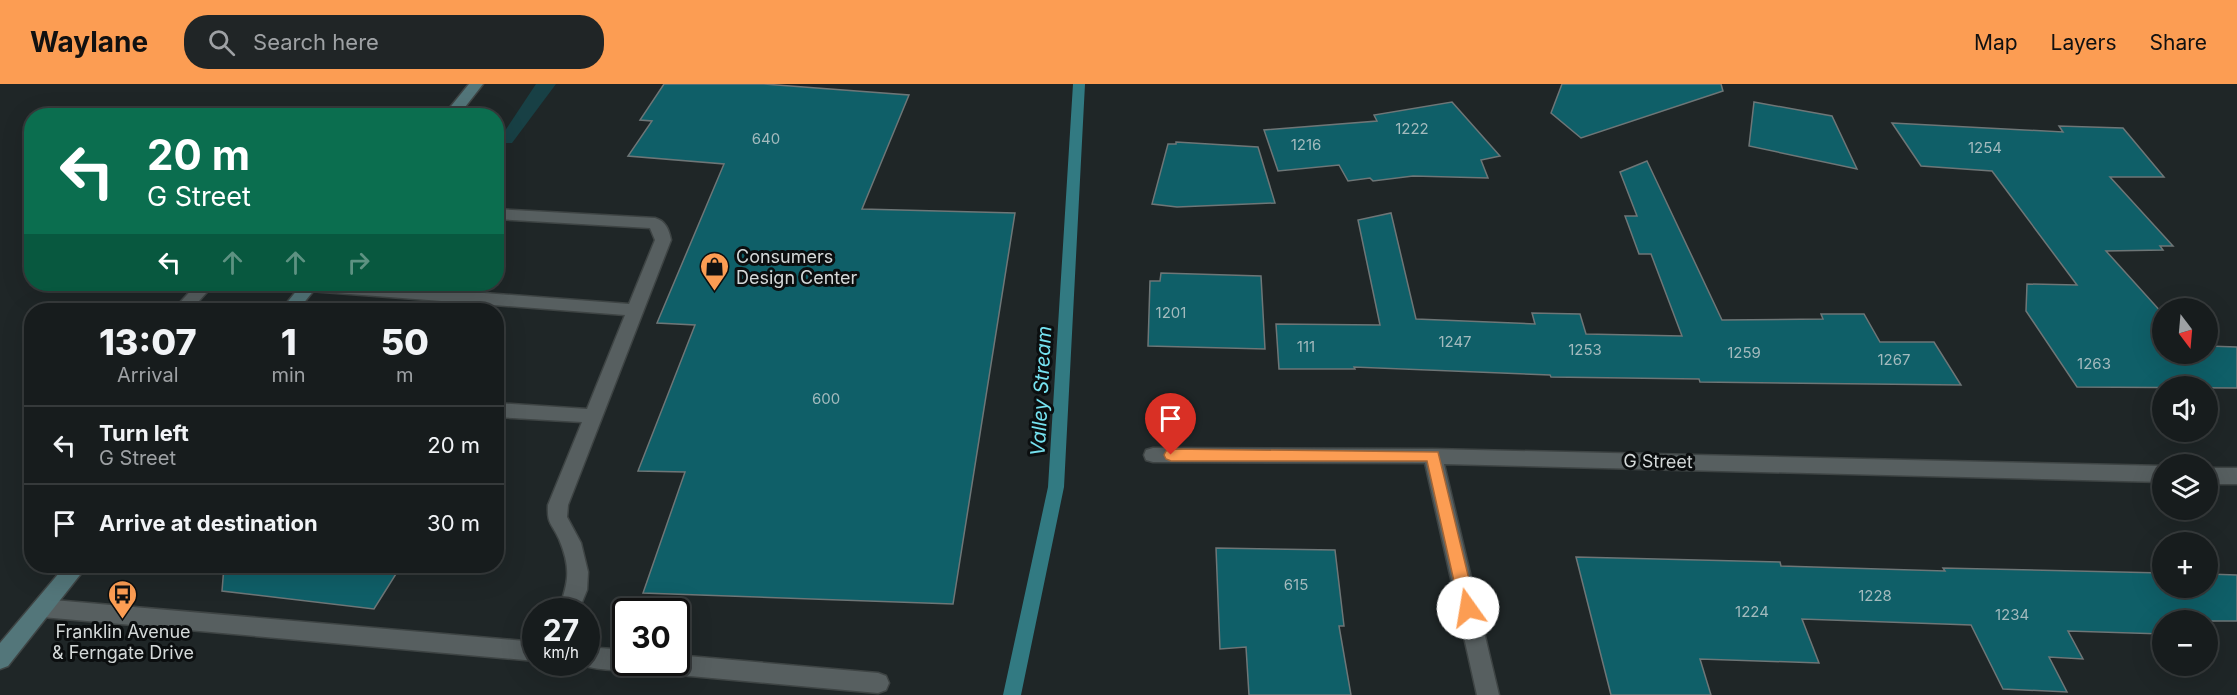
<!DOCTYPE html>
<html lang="en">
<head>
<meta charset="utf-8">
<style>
	body { margin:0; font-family:Inter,sans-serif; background:#202526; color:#f1f3f6; height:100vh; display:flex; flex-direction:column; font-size:22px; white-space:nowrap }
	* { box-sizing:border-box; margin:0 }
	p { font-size:20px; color:#9ea1a4 }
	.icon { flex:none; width:33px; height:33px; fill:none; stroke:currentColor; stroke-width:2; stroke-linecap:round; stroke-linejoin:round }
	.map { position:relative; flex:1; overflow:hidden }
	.details { position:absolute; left:24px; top:219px; width:480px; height:270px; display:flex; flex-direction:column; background:#171c1d; border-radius:24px; box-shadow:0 6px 24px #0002,0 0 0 2px #363a3b }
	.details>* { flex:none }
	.top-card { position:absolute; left:24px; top:24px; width:480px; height:183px; border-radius:24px; box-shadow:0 6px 24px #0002,0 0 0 2px #363a3b; background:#0b6e4f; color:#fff; overflow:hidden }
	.needle { width:39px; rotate:164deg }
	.controls { position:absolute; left:2152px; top:214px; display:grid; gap:12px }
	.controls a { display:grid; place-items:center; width:66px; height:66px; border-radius:50%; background:#171c1d; box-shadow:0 6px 24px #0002,0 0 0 2px #363a3b; font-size:30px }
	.speed { position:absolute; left:522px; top:514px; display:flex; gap:12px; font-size:30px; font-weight:700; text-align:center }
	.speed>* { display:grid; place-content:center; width:78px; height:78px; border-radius:50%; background:#171c1d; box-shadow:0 6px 24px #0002,0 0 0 2px #363a3b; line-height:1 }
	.speed small { font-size:15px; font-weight:400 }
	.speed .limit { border:3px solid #111; border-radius:9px; background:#fff; color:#111 }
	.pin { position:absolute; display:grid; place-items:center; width:51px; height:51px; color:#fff; margin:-62px -26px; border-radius:50% 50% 50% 0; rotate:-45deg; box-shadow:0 0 6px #0007 }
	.pin .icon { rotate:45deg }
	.me { position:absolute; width:66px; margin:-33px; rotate:347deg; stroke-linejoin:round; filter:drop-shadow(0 0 4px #0008) }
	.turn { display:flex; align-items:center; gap:21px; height:126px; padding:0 24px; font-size:27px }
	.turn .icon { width:78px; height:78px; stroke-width:2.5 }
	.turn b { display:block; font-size:42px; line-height:51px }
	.lanes { display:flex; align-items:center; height:57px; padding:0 24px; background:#0003; justify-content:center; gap:30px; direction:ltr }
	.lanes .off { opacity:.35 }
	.eta { display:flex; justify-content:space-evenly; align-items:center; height:102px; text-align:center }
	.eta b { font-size:36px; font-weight:800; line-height:42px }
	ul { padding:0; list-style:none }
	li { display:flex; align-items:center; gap:18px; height:78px; padding:0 24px; border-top:2px solid #363a3b }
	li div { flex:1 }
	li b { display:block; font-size:22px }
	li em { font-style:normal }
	header { display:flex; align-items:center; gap:36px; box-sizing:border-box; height:84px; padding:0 30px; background:#fc9d53; color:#111 }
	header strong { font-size:28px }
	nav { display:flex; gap:33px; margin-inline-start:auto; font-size:21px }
	.search { width:420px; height:54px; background:#202526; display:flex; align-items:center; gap:15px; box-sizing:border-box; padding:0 21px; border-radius:24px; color:#9ea1a4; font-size:22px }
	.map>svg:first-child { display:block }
	.green { fill:#184045 }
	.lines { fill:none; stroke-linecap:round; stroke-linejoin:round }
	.stream { fill:#327a82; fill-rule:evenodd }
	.building { fill:#0f5f68; stroke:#6e7677; stroke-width:1.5 }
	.lane-casing { stroke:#3e4444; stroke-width:3 }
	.street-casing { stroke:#3e4444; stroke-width:3 }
	.secondary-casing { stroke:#3e4444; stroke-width:3 }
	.lane { fill:#575f60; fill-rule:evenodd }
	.street { fill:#575f60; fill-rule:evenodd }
	.secondary { fill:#53767a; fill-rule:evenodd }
	.route { fill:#fc9d53; stroke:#a46636; stroke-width:1.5 }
	.labels { text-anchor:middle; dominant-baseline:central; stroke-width:6; stroke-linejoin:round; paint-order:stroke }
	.number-label { font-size:15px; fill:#a3babd }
	.poi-label { font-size:18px; fill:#d4d9d9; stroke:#0b0e0f; text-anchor:start }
	.street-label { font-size:18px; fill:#d4d9d9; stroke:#0b0e0f }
	.water-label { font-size:20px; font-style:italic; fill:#76e3f1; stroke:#0b0e0f }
</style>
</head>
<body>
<header>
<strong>Waylane</strong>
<div class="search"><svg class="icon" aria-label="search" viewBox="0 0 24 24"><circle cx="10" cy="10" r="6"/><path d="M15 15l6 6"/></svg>Search here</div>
<nav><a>Map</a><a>Layers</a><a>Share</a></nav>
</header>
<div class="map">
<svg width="2237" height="611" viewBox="0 0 2237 611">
	<rect width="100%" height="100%" fill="#1f2627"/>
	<polygon class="green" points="536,0 556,0 512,59 497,59"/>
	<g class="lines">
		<polygon class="stream" points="1073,0 1085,0 1064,403 1021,611 1003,611 1048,403"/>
	</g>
	<g class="building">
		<polygon points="664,0 764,0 909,11 862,125 1015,129 953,520 643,509 685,388 638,387 695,241 657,239 724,80 628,72 652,37 640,36"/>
		<polygon points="1562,0 1721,0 1723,7 1581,54 1551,29"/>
		<polygon points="1452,18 1500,72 1481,76 1488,94 1413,92 1373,97 1370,94 1348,97 1339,81 1278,87 1264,46 1377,37 1374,31"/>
		<polygon points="1754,18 1832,32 1857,85 1749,62"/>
		<polygon points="1892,39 2063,48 2059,42 2123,44 2164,93 2110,93 2173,162 2160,162 2163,166 2106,167 2163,230 2163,270 2208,270 2208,262 2237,263 2237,304 2077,303 2026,227 2027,200 2077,201 1992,87 1921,82"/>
		<polygon points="1176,58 1258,63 1275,119 1177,123 1152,120 1168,60 1176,60"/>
		<polygon points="1647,77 1722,236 1823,235 1821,230 1864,230 1880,258 1934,258 1961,301 1700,298 1699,295 1551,293 1550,291 1354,283 1355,285 1279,285 1276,240 1380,241 1358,136 1391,129 1416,235 1535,240 1532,229 1580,230 1586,250 1682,252 1651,170 1639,170 1625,132 1637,132 1620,88"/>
		<polygon points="1161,189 1261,192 1265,265 1148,262 1150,197 1160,197"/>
		<polygon points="1216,464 1335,466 1344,542 1339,542 1351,611 1249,611 1246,563 1220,565"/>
		<polygon points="1576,473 1780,478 1781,482 1945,487 1943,484 2163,489 2163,504 2208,504 2208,490 2237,491 2237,537 2163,537 2163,550 2068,547 2083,575 2049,573 2067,608 2003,605 1971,541 1802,535 1819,579 1700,575 1711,611 1611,611"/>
		<polygon points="224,482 401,482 374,525 222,507"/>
	</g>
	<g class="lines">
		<defs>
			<g id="lane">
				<path d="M496,125L655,134C666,137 669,146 671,156L568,421L567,433L581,459L588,488L587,506L578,528H558C568,499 572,486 559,455C552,439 547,441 548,421L582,338L496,333V319L587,325L625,231L310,207L304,205L302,201L365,200L629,220L655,156L650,144L496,135Z"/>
				<polygon points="197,200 214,200 191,226 173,226"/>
				<polygon points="42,515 536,558 536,577 42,533 35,530 32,524 35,518"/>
				<path d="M586,563L626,566V579H635L634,583C619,588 591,586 578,579H586Z"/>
				<polygon points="676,571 878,589 886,592 889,599 886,606 878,609 657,589 649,586 646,579 676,579"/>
			</g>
			<g id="street">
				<polygon points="1153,364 1433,365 2163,382 2163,398 1444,380 1499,611 1477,611 1425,379 1153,378 1146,376 1144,371 1146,366"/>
				<rect x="2208" y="384" width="29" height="16"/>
			</g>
			<g id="secondary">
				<polygon points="469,0 483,0 458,32 443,32"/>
				<polygon points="302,200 319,200 298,226 281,226"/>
				<polygon points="65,482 87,482 8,582 0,585 0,559"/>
			</g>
		</defs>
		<use href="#lane" class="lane-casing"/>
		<use href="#street" class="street-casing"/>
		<use href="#secondary" class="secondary-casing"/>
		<use href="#lane" class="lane"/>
		<use href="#street" class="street"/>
		<use href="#secondary" class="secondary"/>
	</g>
	<polygon class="route" points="1171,365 1438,368 1476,524 1474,529 1468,531 1462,529 1460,524 1427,377 1171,377 1166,375 1164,371 1166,367"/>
	<defs>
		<symbol id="shop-pin" viewBox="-11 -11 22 30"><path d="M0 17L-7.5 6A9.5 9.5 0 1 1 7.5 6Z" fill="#fc9d53" stroke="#0b0e0f"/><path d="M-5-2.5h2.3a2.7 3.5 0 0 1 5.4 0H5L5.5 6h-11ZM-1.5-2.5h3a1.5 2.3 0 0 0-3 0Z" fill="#111"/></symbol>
		<symbol id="bus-pin" viewBox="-11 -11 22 30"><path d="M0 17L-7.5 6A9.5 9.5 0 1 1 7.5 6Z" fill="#fc9d53" stroke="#0b0e0f"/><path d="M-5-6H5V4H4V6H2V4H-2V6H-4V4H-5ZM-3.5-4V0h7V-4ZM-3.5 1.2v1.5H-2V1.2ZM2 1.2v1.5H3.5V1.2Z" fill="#111"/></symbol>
	</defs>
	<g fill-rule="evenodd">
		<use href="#shop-pin" x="698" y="166" width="33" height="45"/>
		<use href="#bus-pin" x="106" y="494" width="33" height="45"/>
	</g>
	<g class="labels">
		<g class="number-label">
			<text x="1412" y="44">1222</text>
			<text x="766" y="54">640</text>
			<text x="1306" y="60">1216</text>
			<text x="1985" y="63">1254</text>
			<text x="1171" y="228">1201</text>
			<text x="1455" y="257">1247</text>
			<text x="1306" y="262">111</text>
			<text x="1585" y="265">1253</text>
			<text x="1744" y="268">1259</text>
			<text x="1894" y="275">1267</text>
			<text x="2094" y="279">1263</text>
			<text x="826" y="314">600</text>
			<text x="1296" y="500">615</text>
			<text x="1875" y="511">1228</text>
			<text x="1752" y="527">1224</text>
			<text x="2012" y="530">1234</text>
		</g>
		<g class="poi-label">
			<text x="736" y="172">Consumers<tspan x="736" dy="21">Design Center</tspan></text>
			<text x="123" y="547" text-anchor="middle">Franklin Avenue<tspan x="123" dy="21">&amp; Ferngate Drive</tspan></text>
		</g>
		<g class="street-label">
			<text transform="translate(1658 377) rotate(1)">G Street</text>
		</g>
		<g class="water-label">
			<text transform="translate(1041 307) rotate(-87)">Valley Stream</text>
		</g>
	</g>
</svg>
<div class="controls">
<a><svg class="needle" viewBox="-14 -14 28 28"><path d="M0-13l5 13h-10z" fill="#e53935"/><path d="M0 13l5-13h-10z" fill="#9ea1a4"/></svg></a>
<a><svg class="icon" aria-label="sound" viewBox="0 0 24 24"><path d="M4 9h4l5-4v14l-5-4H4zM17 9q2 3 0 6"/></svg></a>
<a><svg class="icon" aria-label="layers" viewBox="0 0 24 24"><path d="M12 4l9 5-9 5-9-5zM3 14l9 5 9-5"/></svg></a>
<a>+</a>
<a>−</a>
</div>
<div class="speed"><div>27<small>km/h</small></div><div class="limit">30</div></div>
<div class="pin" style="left:1171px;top:371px;background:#d93025"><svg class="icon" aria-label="arrive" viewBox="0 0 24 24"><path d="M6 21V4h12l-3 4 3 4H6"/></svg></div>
<svg class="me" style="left:1468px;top:524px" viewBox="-20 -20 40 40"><circle r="19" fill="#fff"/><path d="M0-13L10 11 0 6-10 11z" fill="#fc9d53"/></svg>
<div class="top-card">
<div class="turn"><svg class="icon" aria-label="left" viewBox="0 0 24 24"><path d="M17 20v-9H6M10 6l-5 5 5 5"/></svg><div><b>20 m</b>G Street</div></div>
<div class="lanes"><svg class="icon" aria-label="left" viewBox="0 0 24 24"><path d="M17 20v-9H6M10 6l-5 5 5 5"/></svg><svg class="icon off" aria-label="ahead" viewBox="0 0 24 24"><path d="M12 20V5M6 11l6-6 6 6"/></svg><svg class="icon off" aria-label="ahead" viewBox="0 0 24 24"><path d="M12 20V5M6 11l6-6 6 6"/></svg><svg class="icon off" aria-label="right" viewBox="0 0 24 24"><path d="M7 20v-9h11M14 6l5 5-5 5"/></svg></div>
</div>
<section class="details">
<div class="eta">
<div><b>13:07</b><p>Arrival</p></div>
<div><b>1</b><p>min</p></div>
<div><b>50</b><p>m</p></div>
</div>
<ul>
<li><svg class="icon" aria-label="left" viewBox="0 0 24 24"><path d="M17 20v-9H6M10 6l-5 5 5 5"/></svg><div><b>Turn left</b><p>G Street</p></div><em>20 m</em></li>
<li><svg class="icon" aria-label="arrive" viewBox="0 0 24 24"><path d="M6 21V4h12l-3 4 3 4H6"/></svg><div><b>Arrive at destination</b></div><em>30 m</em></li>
</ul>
</section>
</div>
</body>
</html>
